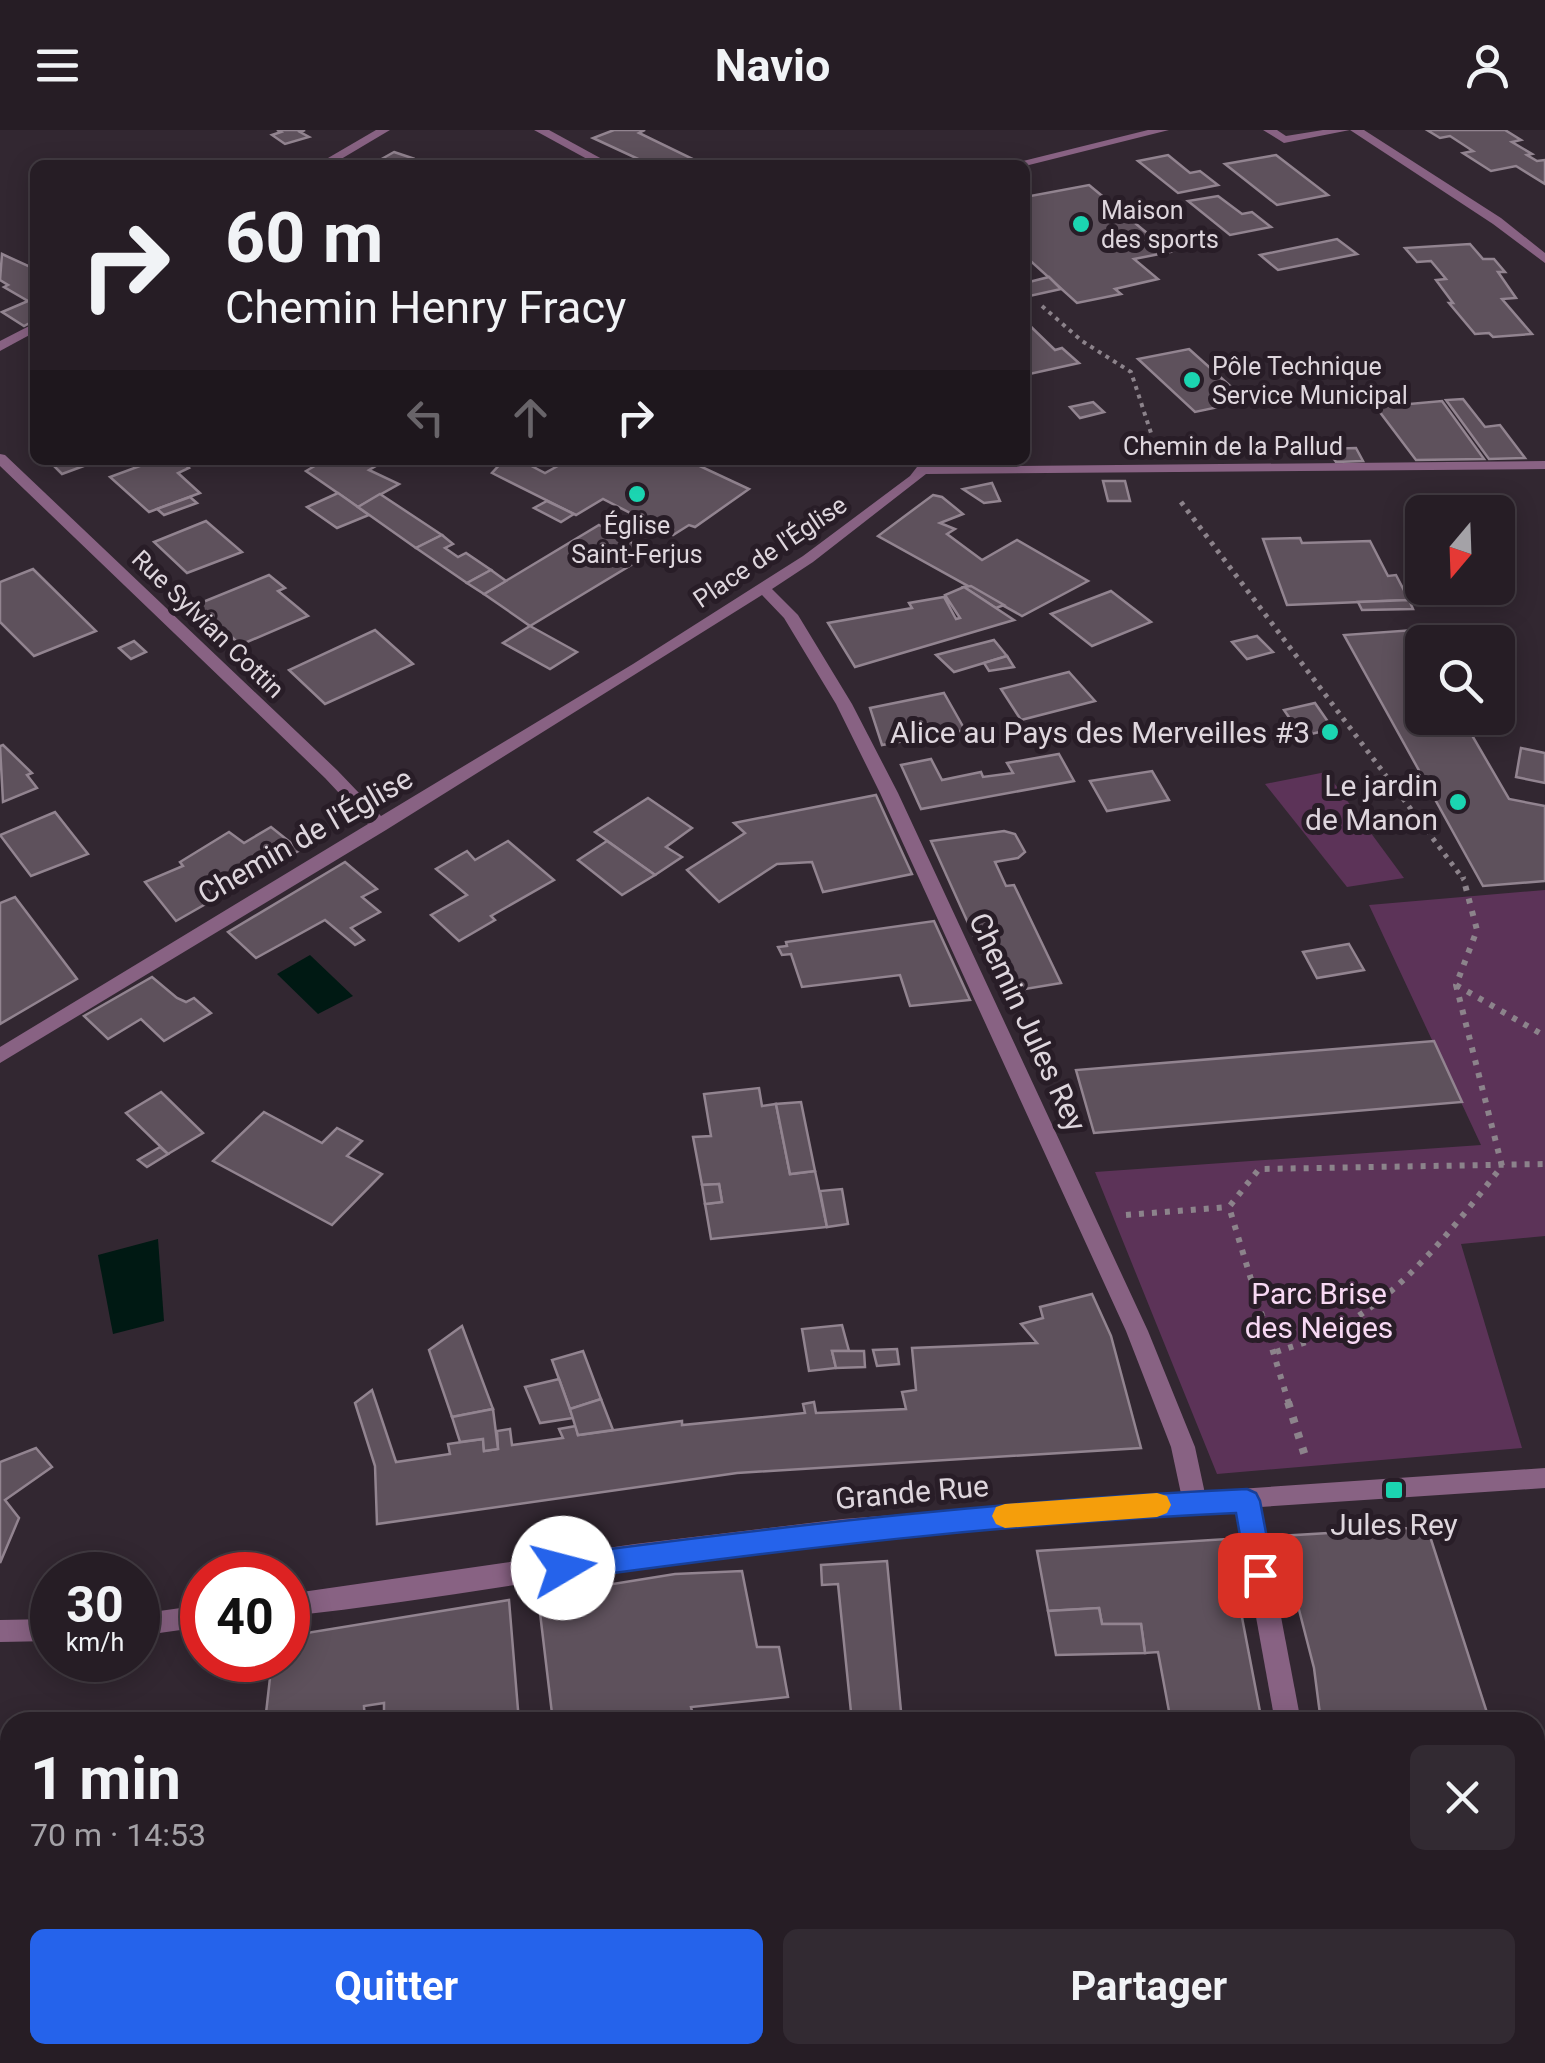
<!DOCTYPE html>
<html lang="fr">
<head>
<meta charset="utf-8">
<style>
	body { margin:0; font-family:Roboto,sans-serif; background:#322a32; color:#f1f3f6; height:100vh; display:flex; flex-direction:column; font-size:38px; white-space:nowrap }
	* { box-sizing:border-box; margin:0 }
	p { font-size:32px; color:#a4a2a7 }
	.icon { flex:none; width:55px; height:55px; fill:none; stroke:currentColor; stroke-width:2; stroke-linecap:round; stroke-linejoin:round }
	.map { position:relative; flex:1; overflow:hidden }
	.sheet { position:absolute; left:0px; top:1582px; width:1545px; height:352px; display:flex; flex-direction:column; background:#261d25; border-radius:30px 30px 0 0; box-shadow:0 5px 25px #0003,0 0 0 2px #423b42 }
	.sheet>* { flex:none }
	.hud { position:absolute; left:30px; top:30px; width:1000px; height:305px; border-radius:15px; box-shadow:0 5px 25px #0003,0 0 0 2px #423b42; background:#261d25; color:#f1f3f6; overflow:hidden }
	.needle { width:65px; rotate:199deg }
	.fabs { position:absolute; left:1405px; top:365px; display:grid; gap:20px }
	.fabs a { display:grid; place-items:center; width:110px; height:110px; border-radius:15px; background:#261d25; box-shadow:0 5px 25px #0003,0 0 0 2px #423b42; font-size:50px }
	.speed { position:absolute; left:30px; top:1422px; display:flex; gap:20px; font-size:50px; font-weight:700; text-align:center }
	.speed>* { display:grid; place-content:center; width:130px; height:130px; border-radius:50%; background:#261d25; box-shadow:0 5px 25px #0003,0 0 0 2px #423b42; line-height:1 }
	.speed small { font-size:25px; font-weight:400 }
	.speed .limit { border:15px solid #d22; background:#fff; color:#111 }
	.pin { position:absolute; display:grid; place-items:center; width:85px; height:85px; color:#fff; margin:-42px; border-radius:20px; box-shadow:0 5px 15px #0006 }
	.me { position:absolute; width:110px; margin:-55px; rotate:82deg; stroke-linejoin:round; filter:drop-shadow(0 0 8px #0008) }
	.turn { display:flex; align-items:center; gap:35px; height:210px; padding:0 30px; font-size:45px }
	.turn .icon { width:130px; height:130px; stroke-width:2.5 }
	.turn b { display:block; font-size:70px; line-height:85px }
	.lanes { display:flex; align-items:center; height:95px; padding:0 30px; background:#0003; justify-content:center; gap:50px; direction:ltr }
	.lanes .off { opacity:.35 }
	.round { display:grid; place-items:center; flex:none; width:105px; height:105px; border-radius:15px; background:#322a32 }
	.summary { display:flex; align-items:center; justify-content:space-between; height:170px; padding:0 30px }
	h1 { font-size:60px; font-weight:700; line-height:75px }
	.button { display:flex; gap:20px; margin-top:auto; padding:20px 30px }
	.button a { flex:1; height:115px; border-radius:15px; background:#2563eb; color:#fff; font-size:40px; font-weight:700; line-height:115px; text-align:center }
	.button a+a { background:#322a32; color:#f1f3f6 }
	header { display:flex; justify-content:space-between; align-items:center; height:130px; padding:0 30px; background:#261d25; font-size:45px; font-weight:700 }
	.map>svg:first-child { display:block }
	.green { fill:#5c3358 }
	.water { fill:#001913 }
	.building { fill:#5e515c; stroke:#928490; stroke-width:2.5 }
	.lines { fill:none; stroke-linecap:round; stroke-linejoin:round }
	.path-far3 { stroke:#8c838b; stroke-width:4; stroke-dasharray:4 5; stroke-linecap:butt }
	.path-far2 { stroke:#8c838b; stroke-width:5; stroke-dasharray:4 6; stroke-linecap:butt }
	.path-far1 { stroke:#8c838b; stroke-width:6; stroke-dasharray:5 8; stroke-linecap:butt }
	.path { stroke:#8c838b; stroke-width:8; stroke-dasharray:6 10; stroke-linecap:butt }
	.minor { fill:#886283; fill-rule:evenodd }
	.tertiary { fill:#886283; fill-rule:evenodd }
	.route { fill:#2563eb; stroke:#184099; stroke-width:2.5 }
	.slow { fill:#f59e0b }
	.poi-dot { fill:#1bd5b1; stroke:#281d27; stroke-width:4 }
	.labels { text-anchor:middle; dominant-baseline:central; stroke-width:10; stroke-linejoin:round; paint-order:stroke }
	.far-poi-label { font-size:25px; fill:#ded6dd; stroke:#281d27; text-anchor:start }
	.far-street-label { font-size:25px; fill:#ded6dd; stroke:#281d27 }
	.poi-label { font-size:30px; fill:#ded6dd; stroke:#281d27; text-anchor:end }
	.street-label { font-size:30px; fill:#ded6dd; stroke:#281d27 }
	.park-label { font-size:30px; fill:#f8d9f4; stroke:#281d27 }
</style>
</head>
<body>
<header><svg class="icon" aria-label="menu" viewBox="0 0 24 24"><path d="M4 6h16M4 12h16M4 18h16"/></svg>Navio<svg class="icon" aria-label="person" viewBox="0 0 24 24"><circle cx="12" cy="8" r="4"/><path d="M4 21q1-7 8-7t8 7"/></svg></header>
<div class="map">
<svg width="1545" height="1933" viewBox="0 0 1545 1933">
	<rect width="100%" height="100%" fill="#322731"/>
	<g class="green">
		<polygon points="1326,642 1404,748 1347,757 1265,654"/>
		<polygon points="1545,760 1545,1106 1461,1114 1522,1318 1217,1344 1095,1042 1481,1015 1369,775"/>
	</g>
	<g class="water">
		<polygon points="310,825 353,866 318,884 277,844"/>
		<polygon points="158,1109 164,1191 113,1204 98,1125"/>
	</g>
	<g class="building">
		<polygon points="277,0 305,0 300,2 309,7 285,14 272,5 281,2"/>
		<polygon points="614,0 645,0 639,3 699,32 651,35 593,8"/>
		<polygon points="1427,0 1505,0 1521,10 1512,12 1532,24 1527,25 1537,31 1545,30 1545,54 1516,36 1491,41 1463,23 1473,21 1450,6 1440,8"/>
		<polygon points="394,22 412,28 404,32 413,35 371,35"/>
		<polygon points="1168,25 1190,43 1200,41 1218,55 1178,63 1138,31"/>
		<polygon points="1276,25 1328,65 1277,75 1225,34"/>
		<polygon points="1089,55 1170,122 1134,129 1158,149 1115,159 1121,164 1077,173 1025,126 1025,67"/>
		<polygon points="1218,66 1242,84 1252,82 1271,97 1230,105 1188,71"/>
		<polygon points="1337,109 1357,124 1278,140 1260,125"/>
		<polygon points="1470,114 1483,129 1494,129 1505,142 1498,142 1516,168 1502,169 1532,204 1493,207 1489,203 1475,204 1449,173 1453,173 1436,150 1446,149 1431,131 1417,132 1405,118"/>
		<polygon points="2,124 35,139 35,175 4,157 8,155 0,150"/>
		<polygon points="1049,147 1061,159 1025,167 1025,153"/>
		<polygon points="28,171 35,175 35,190 24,196 2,182"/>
		<polygon points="1025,191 1055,220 1062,218 1079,233 1025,245"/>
		<polygon points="1189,219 1247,271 1195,282 1138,229"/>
		<polygon points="1463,269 1485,297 1500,295 1525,328 1489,329 1446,270"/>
		<polygon points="1442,271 1484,329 1416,330 1376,277"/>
		<polygon points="1093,272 1104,282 1080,288 1070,277"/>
		<polygon points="1356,318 1363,331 1336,332 1327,319"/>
		<polygon points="48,330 100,330 62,344"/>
		<polygon points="156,330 180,330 189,338 178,343 200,363 149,382 110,347"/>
		<polygon points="325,330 371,330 366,333 374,337 369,340 399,354 358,377 306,341"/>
		<polygon points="504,330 520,330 545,343 563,333 558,330 687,330 749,359 695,397 689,395 673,405 603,369 576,385 492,343"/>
		<polygon points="1103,351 1125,351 1130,371 1108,371"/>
		<polygon points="992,353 1000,371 984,373 963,359"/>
		<polygon points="338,363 348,370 369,385 337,398 307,377"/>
		<polygon points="380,364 442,405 416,418 358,377"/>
		<polygon points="933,365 942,367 963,384 940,393 955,399 947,404 982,430 1017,410 1088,451 1022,486 878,406"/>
		<polygon points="190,367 197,373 164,385 157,379"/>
		<polygon points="547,371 574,384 561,392 534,378"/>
		<polygon points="206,391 242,422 187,443 154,412"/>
		<polygon points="599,395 651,423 530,496 484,464"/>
		<polygon points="442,405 453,414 445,418 458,427 466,423 491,440 467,453 416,418"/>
		<polygon points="1300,408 1302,413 1370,411 1388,446 1396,445 1409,470 1287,475 1263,409"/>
		<polygon points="33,439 96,501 34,526 0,492 0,452"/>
		<polygon points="491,440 506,451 484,464 467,453"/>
		<polygon points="269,445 285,458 278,461 308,486 240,515 198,474"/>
		<polygon points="971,456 1004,475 996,478 964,457"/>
		<polygon points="964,457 1014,490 855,537 828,493 912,478 909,473 944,467 956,489 960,488 945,465"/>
		<polygon points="1111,461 1151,492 1092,516 1051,484"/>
		<polygon points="1409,470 1413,479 1362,480 1358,472"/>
		<polygon points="530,496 577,522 550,539 503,513"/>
		<polygon points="1472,496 1482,512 1451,512 1442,498"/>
		<polygon points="1442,498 1451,512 1422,512 1422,588 1462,588 1509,669 1545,676 1545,751 1483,756 1344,505"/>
		<polygon points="375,500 413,534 325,574 289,540"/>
		<polygon points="1257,506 1273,522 1247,529 1232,512"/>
		<polygon points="994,510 1007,526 954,542 936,525"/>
		<polygon points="134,511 146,522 131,529 119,518"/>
		<polygon points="1007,526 1014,537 989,541 984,533"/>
		<polygon points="1069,542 1095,571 1021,590 1001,559"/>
		<polygon points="944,563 965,600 882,615 870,578"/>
		<polygon points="1315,573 1333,599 1302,606 1284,580"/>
		<polygon points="3,615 32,643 27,645 37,658 3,672 0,616"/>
		<polygon points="1521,618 1545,623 1545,653 1516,647"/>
		<polygon points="1059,624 1074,651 921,679 901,635 931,629 942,650 981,642 983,647 1013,643 1007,633"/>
		<polygon points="1152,641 1169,670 1107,681 1090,651"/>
		<polygon points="876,665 912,744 823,762 812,732 777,734 719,772 687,740 745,703 734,693"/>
		<polygon points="648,668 692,698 666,717 682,727 655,745 595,702"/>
		<polygon points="55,682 88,724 31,746 0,705"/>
		<polygon points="271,697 300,720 176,791 145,752 183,736 180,732 229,702 244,713"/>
		<polygon points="1004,701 1015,704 1025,722 1018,728 995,732 1006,756 1014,755 1061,853 1007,862 990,823 982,824 931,711"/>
		<polygon points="508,711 554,750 491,786 495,790 459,811 431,785 467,765 436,739 467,721 475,730"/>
		<polygon points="607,711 655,745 622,765 578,730"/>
		<polygon points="345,732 377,759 362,767 380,782 351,798 364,810 355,815 325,790 256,828 228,802"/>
		<polygon points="15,767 77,849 0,894 0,773"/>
		<polygon points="934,791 970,870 910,876 900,845 802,857 791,824 782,825 778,817 787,816 786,812"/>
		<polygon points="1349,814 1364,840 1317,848 1303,822"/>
		<polygon points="152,847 177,868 186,872 194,868 211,883 164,911 141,889 108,909 84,886"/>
		<polygon points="1434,911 1462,972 1094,1003 1076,940"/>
		<polygon points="759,958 762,976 776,974 790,1044 815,1041 827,1097 711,1109 705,1074 722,1072 719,1054 702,1055 693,1007 711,1006 704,964"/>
		<polygon points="161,962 203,1003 168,1024 126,983"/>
		<polygon points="801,972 815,1041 790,1044 776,974"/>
		<polygon points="264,982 322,1013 337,998 362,1011 347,1026 382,1044 332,1095 213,1031"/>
		<polygon points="160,1017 168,1024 147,1037 138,1030"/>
		<polygon points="719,1054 722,1072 705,1074 702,1055"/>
		<polygon points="842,1059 848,1094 827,1097 820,1061"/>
		<polygon points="1092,1164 1111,1206 1141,1318 737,1343 377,1394 375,1336 355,1273 372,1260 396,1332 450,1324 448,1314 483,1309 484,1321 498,1319 497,1301 510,1299 512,1315 563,1308 559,1299 576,1296 578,1305 682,1291 682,1295 805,1283 803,1274 814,1272 816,1283 906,1279 902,1262 916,1260 912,1218 1037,1213 1021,1194 1043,1188 1040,1177"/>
		<polygon points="842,1195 849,1221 832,1221 836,1238 809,1241 802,1199"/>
		<polygon points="462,1196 493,1279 452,1287 429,1220"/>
		<polygon points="897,1219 899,1234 877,1236 873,1220"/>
		<polygon points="583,1221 601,1269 570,1279 552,1230"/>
		<polygon points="832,1221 864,1221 865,1237 836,1238"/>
		<polygon points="559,1249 573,1288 540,1293 525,1257"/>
		<polygon points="601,1269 613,1300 578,1305 570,1279"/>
		<polygon points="493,1279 498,1319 484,1321 483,1309 460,1312 452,1287"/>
		<polygon points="36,1318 52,1337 5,1370 19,1388 0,1433 0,1332"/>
		<polygon points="1427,1397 1490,1592 1321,1592 1314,1538 1280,1406"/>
		<polygon points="1227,1409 1262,1592 1171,1592 1158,1522 1145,1523 1141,1494 1102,1494 1099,1478 1048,1481 1037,1421"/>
		<polygon points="887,1431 902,1592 852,1592 838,1454 822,1455 821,1435"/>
		<polygon points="742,1441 757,1517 779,1517 788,1567 691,1577 692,1581 626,1592 553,1592 538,1466 675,1444"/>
		<polygon points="509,1470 519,1592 398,1592 397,1585 384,1587 384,1573 364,1576 365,1592 265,1592 272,1530 288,1530 288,1506"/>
		<polygon points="1099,1478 1102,1494 1141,1494 1145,1523 1056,1525 1048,1481"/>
		<polygon points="10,1618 10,1774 0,1775 0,1619"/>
		<polygon points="252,1925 327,1925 327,1933 251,1933"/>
		<polygon points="706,1925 841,1925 842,1933 706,1933"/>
		<polygon points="992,1925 1113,1925 1114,1933 993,1933"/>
	</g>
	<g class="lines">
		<polyline class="path-far3" points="1042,176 1082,211 1131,242 1152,306"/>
		<polyline class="path-far2" points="1181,372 1464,750"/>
		<g class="path-far1">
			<polyline points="1456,855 1545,906"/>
			<polyline points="1126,1085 1229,1077"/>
			<path d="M1276,1222C1296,1215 1316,1210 1335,1200C1404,1163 1455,1096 1502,1036L1456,855L1477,800L1463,747"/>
			<polyline points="1289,1274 1229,1077 1259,1039 1545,1034"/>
		</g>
		<polyline class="path" points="1288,1272 1305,1326"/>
		<g class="minor">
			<polygon points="376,0 390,0 331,35 316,35"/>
			<polygon points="534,0 549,0 613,35 598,35"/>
			<polygon points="1148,0 1169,0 1025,36 1007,35"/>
			<polygon points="1263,0 1277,0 1286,6 1323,0 1350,0 1284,13"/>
			<polygon points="1350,0 1364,0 1501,88 1545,123 1545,133 1493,94"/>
			<polygon points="35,193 35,202 0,221 0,211"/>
			<polygon points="0,324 5,325 337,640 381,686 633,534 803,426 910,346 917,337 1545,331 1545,339 926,344 813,432 772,459 798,485 852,574 898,663 1148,1201 1195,1317 1207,1373 1203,1380 1195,1383 1187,1380 1183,1373 1171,1317 1126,1201 880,663 836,574 784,488 762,465 386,700 0,933 0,917 368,694 325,648 0,336"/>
			<polygon points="1247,1361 1255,1364 1259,1371 1301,1592 1275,1592 1235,1371 1239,1364"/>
			<polygon points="1331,1925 1359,1925 1360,1933 1332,1933"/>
		</g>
		<g class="tertiary">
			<path d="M1545,1338V1358C1288,1376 1031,1389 775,1418C612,1436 450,1469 288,1486V1464L635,1414L843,1389L1106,1368Z"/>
			<polygon points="202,1475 202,1497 138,1506 138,1484"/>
			<polygon points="52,1489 52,1511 0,1512 0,1490"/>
		</g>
	</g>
	<path class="route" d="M1247,1359L1256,1363L1260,1371L1274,1445L1270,1454L1260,1457L1251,1454L1247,1445L1236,1383C1010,1393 787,1419 563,1450L553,1446L549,1438L553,1429L563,1425C791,1395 1017,1369 1247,1359Z"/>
	<polygon class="slow" points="1157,1363 1167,1366 1171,1375 1167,1383 1157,1387 1005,1398 996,1394 992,1386 996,1377 1005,1374"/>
	<g class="poi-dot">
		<circle cx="1081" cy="94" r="10"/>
		<circle cx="1192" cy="250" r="10"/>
		<circle cx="637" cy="364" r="10"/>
		<circle cx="1330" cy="602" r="10"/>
		<circle cx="1458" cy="672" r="10"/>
		<rect x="1384" y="1350" width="20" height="20" rx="5"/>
	</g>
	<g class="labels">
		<g class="far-poi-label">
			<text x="1101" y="80">Maison<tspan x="1101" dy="29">des sports</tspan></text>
			<text x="1212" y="236">Pôle Technique<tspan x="1212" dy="29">Service Municipal</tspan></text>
			<text x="637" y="395" text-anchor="middle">Église<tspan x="637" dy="29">Saint-Ferjus</tspan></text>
		</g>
		<g class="far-street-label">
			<text x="1233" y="316">Chemin de la Pallud</text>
			<text transform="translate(770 422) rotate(-34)">Place de l'Église</text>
			<text transform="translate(208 494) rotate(44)">Rue Sylvian Cottin</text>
		</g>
		<g class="poi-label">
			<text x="1310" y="602">Alice au Pays des Merveilles #3</text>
			<text x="1438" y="655">Le jardin<tspan x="1438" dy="34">de Manon</tspan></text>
			<text x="1394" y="1394" text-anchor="middle">Jules Rey</text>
		</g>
		<g class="street-label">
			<text transform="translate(305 706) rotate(-30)">Chemin de l'Église</text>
			<text transform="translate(1028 892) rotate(65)">Chemin Jules Rey</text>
			<text transform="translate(912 1362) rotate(-5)">Grande Rue</text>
		</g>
		<g class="park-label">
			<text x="1319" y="1163">Parc Brise<tspan x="1319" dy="34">des Neiges</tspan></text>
		</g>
	</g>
</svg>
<div class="fabs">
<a><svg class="needle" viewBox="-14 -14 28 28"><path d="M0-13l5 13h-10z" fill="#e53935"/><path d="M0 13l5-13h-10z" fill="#a4a2a7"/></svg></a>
<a><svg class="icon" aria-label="search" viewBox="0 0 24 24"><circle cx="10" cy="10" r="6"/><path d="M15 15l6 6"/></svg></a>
</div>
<div class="speed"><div>30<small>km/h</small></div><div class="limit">40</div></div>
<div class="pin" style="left:1260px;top:1445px;background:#d93025"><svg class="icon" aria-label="arrive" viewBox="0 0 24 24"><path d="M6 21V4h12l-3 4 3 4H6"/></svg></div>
<svg class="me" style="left:563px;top:1438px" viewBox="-20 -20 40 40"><circle r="19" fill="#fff"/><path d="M0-13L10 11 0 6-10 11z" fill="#2563eb"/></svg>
<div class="hud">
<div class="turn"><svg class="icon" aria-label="right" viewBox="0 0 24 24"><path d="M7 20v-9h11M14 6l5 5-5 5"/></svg><div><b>60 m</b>Chemin Henry Fracy</div></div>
<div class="lanes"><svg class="icon off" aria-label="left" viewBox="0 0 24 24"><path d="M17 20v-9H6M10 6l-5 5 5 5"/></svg><svg class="icon off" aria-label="ahead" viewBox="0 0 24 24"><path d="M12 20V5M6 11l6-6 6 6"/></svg><svg class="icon" aria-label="right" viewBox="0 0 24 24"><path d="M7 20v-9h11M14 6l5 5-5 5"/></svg></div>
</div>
<section class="sheet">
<div class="summary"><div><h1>1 min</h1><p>70 m · 14:53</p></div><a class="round"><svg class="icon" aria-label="close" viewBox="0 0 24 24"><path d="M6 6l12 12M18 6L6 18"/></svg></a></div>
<div class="button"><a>Quitter</a><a>Partager</a></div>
</section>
</div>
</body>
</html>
